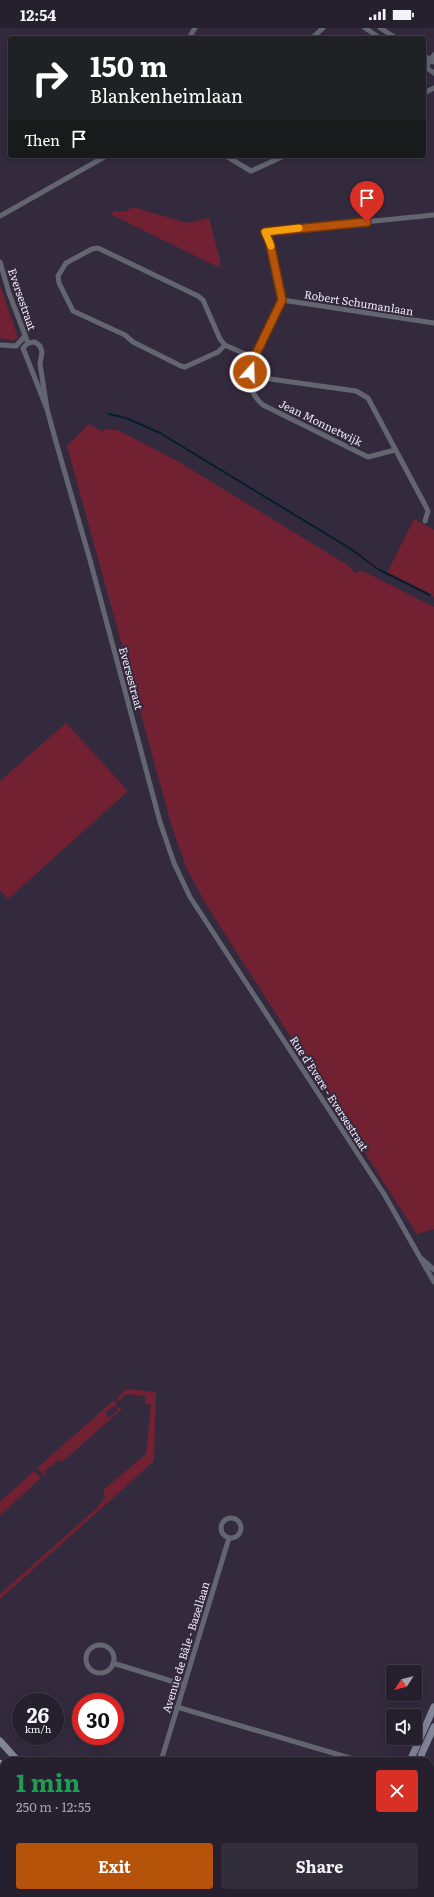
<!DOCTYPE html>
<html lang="en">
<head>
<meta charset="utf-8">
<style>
	body { margin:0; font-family:Literata,serif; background:#322d3a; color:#f1f3f6; height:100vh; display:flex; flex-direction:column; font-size:15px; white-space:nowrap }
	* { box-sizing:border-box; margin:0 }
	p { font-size:13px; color:#a4a3aa }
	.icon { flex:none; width:22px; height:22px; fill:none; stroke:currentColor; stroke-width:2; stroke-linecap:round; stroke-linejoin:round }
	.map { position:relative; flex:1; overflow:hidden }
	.panel { position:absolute; left:0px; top:1729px; width:434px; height:140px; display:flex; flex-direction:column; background:#26202e; border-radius:12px 12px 0 0; box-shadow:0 2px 10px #0003,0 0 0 1px #423e4a }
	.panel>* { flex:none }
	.top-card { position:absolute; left:8px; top:8px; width:418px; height:122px; border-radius:4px; box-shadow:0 2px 10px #0003,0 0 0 1px #423e4a; background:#202124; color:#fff; overflow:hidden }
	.needle { width:26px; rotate:234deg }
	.controls { position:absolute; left:386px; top:1637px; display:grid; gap:8px }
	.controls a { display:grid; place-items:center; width:36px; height:36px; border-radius:4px; background:#26202e; box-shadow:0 2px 10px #0003,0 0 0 1px #423e4a; font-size:20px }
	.speed { position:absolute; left:12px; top:1665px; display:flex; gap:8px; font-size:20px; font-weight:700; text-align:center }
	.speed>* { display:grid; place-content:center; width:52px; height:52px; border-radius:50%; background:#26202e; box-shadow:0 2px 10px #0003,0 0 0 1px #423e4a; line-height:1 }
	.speed small { font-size:10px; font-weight:400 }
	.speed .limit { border:6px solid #d22; background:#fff; color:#111 }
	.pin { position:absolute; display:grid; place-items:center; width:34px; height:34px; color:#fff; margin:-41px -17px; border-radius:50% 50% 50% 0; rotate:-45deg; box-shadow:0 0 4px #0007 }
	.pin .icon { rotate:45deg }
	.me { position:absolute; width:44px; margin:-22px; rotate:20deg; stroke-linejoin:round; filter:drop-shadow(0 0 3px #0008) }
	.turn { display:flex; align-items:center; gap:14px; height:84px; padding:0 16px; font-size:18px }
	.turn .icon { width:52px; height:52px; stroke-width:2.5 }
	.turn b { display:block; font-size:28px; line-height:34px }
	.then { display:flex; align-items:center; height:38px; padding:0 16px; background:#0003; gap:8px; font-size:15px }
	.round { display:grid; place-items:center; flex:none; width:42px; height:42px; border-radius:4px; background:#322d3a }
	.headline { display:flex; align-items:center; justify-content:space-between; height:68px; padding:0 16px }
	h1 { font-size:24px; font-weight:700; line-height:30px; color:#1e9e55 }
	.cta { display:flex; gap:8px; margin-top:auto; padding:8px 16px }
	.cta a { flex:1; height:46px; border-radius:4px; background:#b45309; color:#fff; font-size:16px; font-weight:700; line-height:46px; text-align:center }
	.cta a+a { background:#322d3a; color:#f1f3f6 }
	.status { display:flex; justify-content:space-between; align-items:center; height:28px; padding:0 20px; background:#26202e; direction:ltr }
	.status svg { height:11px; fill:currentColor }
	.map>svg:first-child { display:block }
	.green { fill:#722132 }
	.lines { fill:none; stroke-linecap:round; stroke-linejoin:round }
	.stream { stroke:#021f2f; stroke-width:2 }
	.street { stroke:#636671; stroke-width:5 }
	.secondary { stroke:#818596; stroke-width:7 }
	.primary { stroke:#979db2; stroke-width:8 }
	.tram { stroke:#b7b0bf; stroke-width:1 }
	.route-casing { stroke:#753606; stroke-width:10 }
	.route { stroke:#b45309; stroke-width:7 }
	.slow { stroke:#f59e0b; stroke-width:7 }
	.labels { text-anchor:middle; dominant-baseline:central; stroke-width:4; stroke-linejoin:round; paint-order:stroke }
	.street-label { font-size:11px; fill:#ece6f3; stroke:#332a3e }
</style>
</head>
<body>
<div class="status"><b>12:54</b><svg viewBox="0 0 49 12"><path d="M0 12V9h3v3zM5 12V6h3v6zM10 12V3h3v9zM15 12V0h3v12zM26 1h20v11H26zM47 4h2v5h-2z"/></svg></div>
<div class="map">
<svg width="434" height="1869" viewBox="0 0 434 1869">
	<rect width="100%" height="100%" fill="#332a3e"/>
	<g class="green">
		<polygon points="133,179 187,195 209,190 220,232 220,240 110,186 115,183 124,184"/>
		<polygon points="0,257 18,310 12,312 0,310"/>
		<polygon points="102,384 126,389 160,405 351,520 387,545 414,491 434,502 434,569 382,544 351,521 152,401 126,390"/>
		<polygon points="89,396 101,403 107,401 120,403 179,434 349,538 355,545 363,543 434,579 434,1201 417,1206 207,878 187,841 172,799 67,418"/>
		<polygon points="66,695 128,763 8,871 0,862 0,753"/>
		<polygon points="126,1361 156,1364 154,1433 0,1571 0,1566 97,1480 105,1469 103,1462 146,1426 151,1377 145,1376 145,1368 127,1366 119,1373 117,1370"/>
		<polygon points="114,1372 117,1377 115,1379 114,1378 105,1385 109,1390 118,1382 117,1381 119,1379 122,1381 62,1434 59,1431 44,1444 46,1446 44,1448 37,1440"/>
		<polygon points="34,1443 41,1450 0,1487 0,1474"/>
	</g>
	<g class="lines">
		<polyline class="stream" points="109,386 126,390 160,405 351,521 378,541 430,567"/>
		<g class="street">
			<polyline points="365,0 380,10"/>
			<polyline points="380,0 396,10"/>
			<polyline points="189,10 195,0"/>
			<polyline points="312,10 323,0"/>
			<polyline points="424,28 434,34"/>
			<polyline points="424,38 434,45"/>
			<polyline points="426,39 434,27"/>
			<polyline points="424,65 434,60"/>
			<polyline points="226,128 251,143 284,128"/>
			<polyline points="0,188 106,128"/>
			<polyline points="0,234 9,265 28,315"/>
			<polyline points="282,272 434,295"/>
			<polyline points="0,317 16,318 25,308"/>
			<polyline points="225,317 218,324 185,339 181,338 133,314 125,307 73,283 59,255 58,248 66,235 92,221 98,220 198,268 203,272 220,311 225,317 254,330"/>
			<polyline points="250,355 263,350 356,363 368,370 425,477 428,483 425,493"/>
			<polyline points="47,381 23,320 28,315 35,314 40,318 42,324 40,336 47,381 56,414 90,532 160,794 174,835 190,869 384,1166 434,1254"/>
			<path d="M395,422L368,429L263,377C234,353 262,315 274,289C277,284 281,278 282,272C283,262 270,214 265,204L434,187"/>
			<polyline points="422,1231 434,1242"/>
			<circle cx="231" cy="1500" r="10"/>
			<circle cx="100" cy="1631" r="14"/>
			<polyline points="113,1635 184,1657"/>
			<polyline points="177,1679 360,1733"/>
			<polyline points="161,1733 229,1510"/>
			<polyline points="430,1869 434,1859"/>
		</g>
		<g class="secondary">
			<polyline points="0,1713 18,1733"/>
			<polyline points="410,1733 434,1679"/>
			<polyline points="420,1733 422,1725 434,1699"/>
			<polyline points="0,1779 4,1783"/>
			<polyline points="75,1865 78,1869"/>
			<polyline points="133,1865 137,1869"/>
			<polyline points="347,1869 349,1865"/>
			<polyline points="359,1869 361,1865"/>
		</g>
		<g class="primary">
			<polyline points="0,1736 4,1741"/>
			<polyline points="0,1766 4,1770"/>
			<polyline points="88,1865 92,1869"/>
			<polyline points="115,1865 119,1869"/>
		</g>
		<g class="tram">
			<polyline points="0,1747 4,1752"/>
			<polyline points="0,1758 4,1762"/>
			<polyline points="100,1865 105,1869"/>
		</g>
	</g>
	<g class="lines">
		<defs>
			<polyline id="route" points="250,344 254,330 282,272 270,215 265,204 367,194"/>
		</defs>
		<use href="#route" class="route-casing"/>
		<use href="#route" class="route"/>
		<polyline class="slow" points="271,218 265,204 299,200"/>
	</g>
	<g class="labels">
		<g class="street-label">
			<text transform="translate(23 271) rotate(71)">Eversestraat</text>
			<text transform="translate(359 274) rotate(9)">Robert Schumanlaan</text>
			<text transform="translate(321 394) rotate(26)">Jean Monnetwijk</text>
			<text transform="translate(132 650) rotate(75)">Eversestraat</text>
			<text transform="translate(330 1065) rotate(57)">Rue d'Evere - Eversestraat</text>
			<text transform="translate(185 1619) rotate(-73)">Avenue de Bâle - Bazellaan</text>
		</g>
	</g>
</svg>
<div class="controls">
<a><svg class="needle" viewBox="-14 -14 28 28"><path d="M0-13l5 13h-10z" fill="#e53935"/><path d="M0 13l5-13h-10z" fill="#a4a3aa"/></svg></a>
<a><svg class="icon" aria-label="sound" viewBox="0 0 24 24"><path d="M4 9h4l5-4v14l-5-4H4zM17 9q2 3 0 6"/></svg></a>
</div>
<div class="speed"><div>26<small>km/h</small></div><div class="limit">30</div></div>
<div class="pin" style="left:367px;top:194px;background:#d93025"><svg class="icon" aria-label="arrive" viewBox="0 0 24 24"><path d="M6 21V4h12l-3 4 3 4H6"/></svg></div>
<svg class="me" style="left:250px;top:344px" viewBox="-20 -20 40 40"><circle r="17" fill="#b45309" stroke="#fff" stroke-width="3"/><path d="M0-11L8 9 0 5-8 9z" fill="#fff"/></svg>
<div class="top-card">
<div class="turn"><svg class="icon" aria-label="right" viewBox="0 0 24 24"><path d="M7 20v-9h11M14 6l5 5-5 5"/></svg><div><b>150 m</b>Blankenheimlaan</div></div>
<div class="then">Then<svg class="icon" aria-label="arrive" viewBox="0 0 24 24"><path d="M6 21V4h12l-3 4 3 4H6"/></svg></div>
</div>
<section class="panel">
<div class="headline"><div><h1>1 min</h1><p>250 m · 12:55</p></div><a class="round" style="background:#d93025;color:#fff"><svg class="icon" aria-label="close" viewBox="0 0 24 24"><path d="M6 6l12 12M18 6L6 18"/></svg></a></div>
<div class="cta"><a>Exit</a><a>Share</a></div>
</section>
</div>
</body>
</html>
